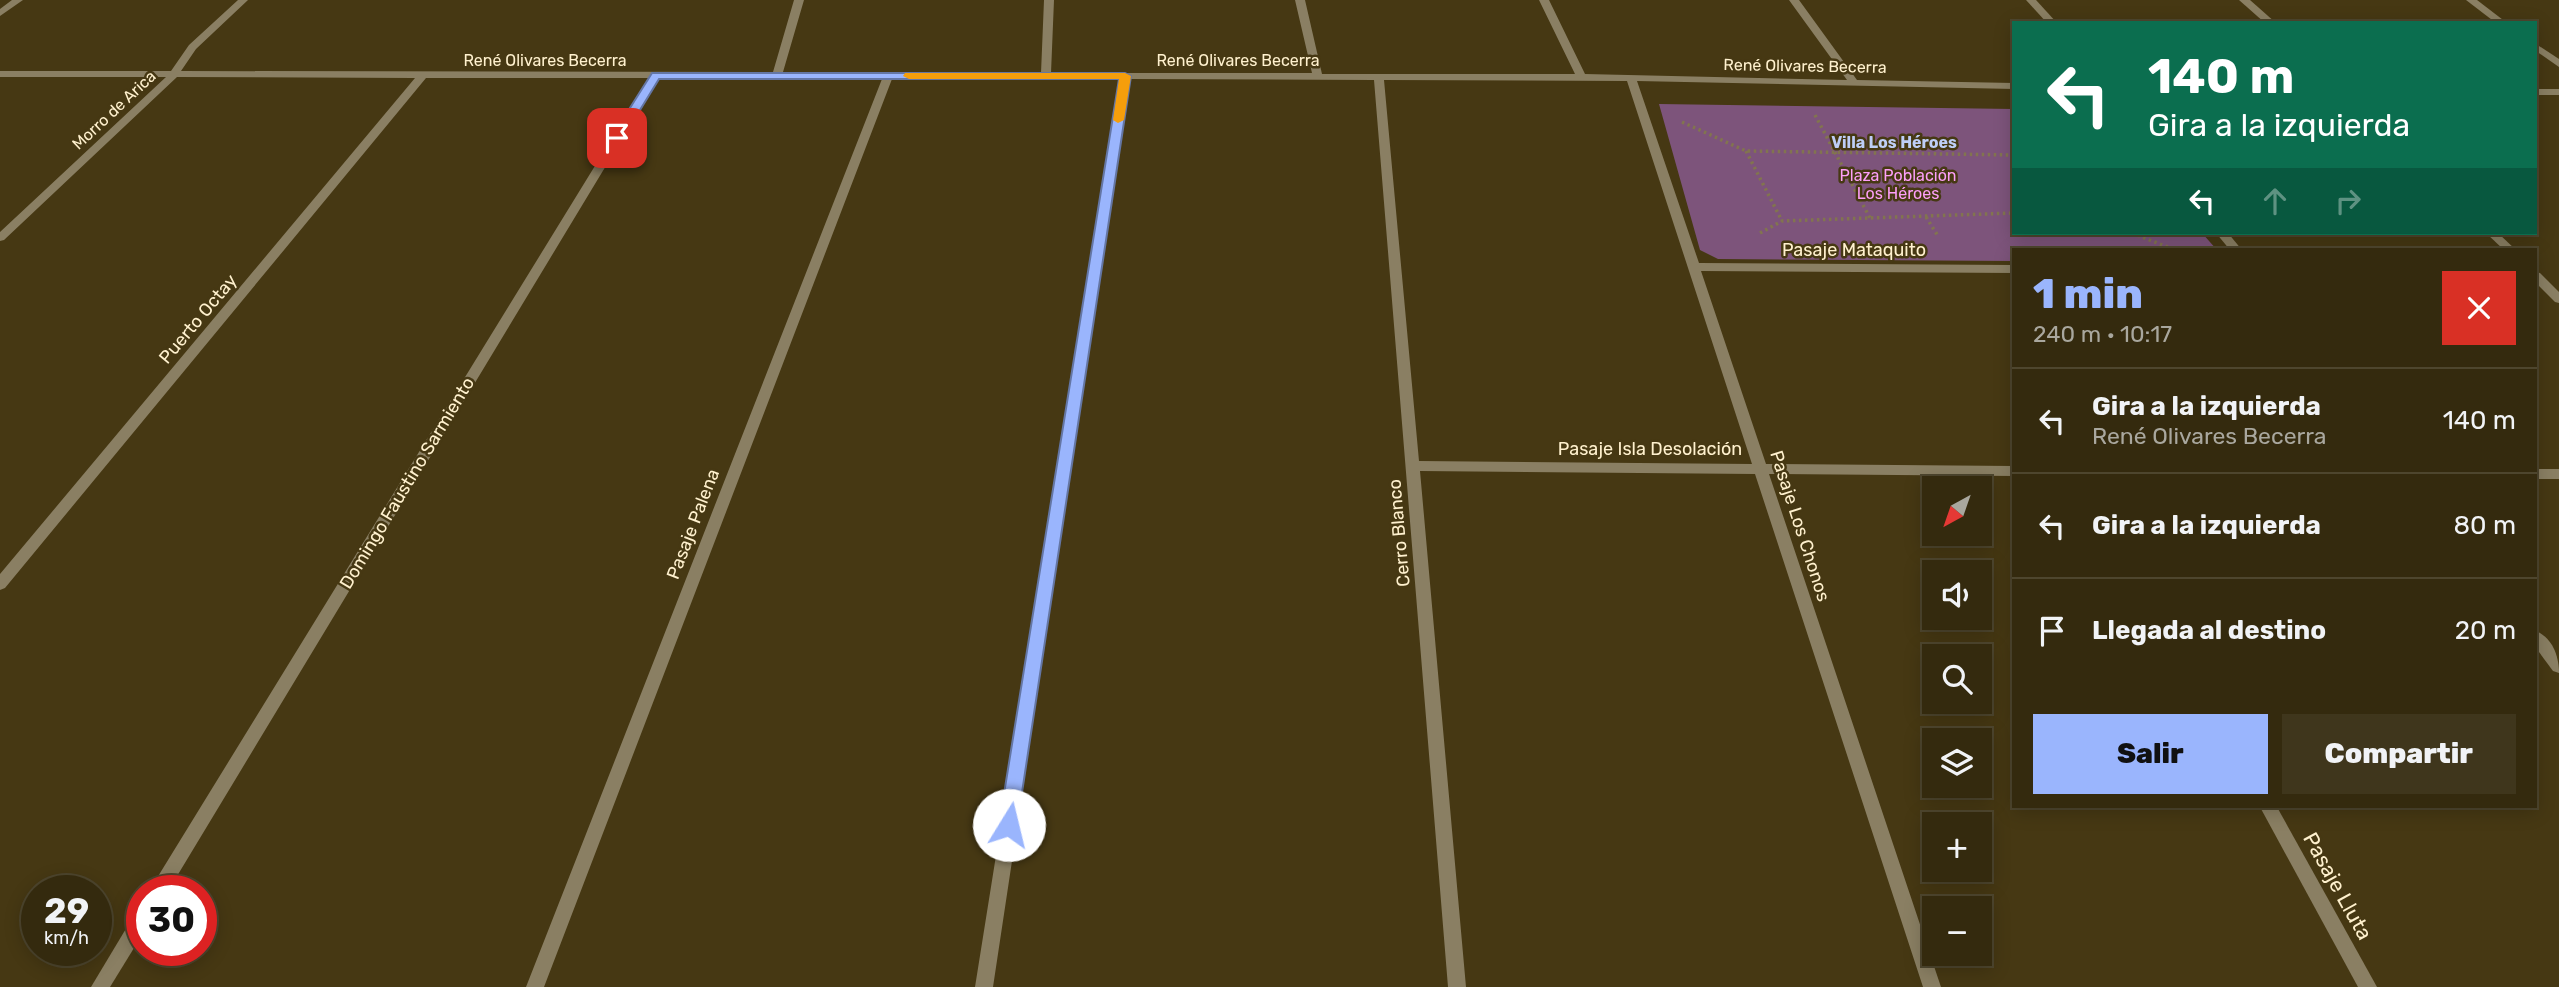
<!DOCTYPE html>
<html lang="es">
<head>
<meta charset="utf-8">
<style>
	body { margin:0; font-family:Rubik,sans-serif; background:#3f361c; color:#f1f3f6; height:100vh; display:flex; flex-direction:column; font-size:26px; white-space:nowrap }
	* { box-sizing:border-box; margin:0 }
	p { font-size:23px; color:#a9a79e }
	.icon { flex:none; width:38px; height:38px; fill:none; stroke:currentColor; stroke-width:2; stroke-linecap:round; stroke-linejoin:round }
	.map { position:relative; flex:1; overflow:hidden }
	.details { position:absolute; left:2012px; top:248px; width:525px; height:560px; display:flex; flex-direction:column; background:#342a0e; border-radius:0px; box-shadow:0 4px 18px #0003,0 0 0 2px #4e462e }
	.details>* { flex:none }
	.guide { position:absolute; left:2012px; top:21px; width:525px; height:214px; border-radius:0px; box-shadow:0 4px 18px #0003,0 0 0 2px #4e462e; background:#0b6e4f; color:#fff; overflow:hidden }
	.needle { width:46px; rotate:220deg }
	.controls { position:absolute; left:1922px; top:476px; display:grid; gap:14px }
	.controls a { display:grid; place-items:center; width:70px; height:70px; border-radius:0px; background:#342a0e; box-shadow:0 4px 18px #0003,0 0 0 2px #4e462e; font-size:35px }
	.speed { position:absolute; left:21px; top:875px; display:flex; gap:14px; font-size:35px; font-weight:700; text-align:center }
	.speed>* { display:grid; place-content:center; width:91px; height:91px; border-radius:50%; background:#342a0e; box-shadow:0 4px 18px #0003,0 0 0 2px #4e462e; line-height:1 }
	.speed small { font-size:18px; font-weight:400 }
	.speed .limit { border:10px solid #d22; background:#fff; color:#111 }
	.pin { position:absolute; display:grid; place-items:center; width:60px; height:60px; color:#fff; margin:-30px; border-radius:14px; box-shadow:0 4px 10px #0006 }
	.me { position:absolute; width:77px; margin:-38px; rotate:9deg; stroke-linejoin:round; filter:drop-shadow(0 0 5px #0008) }
	.turn { display:flex; align-items:center; gap:24px; height:147px; padding:0 21px; font-size:32px }
	.turn .icon { width:91px; height:91px; stroke-width:2.5 }
	.turn b { display:block; font-size:49px; line-height:60px }
	.lanes { display:flex; align-items:center; height:66px; padding:0 21px; background:#0003; justify-content:center; gap:35px; direction:ltr }
	.lanes .off { opacity:.35 }
	.round { display:grid; place-items:center; flex:none; width:74px; height:74px; border-radius:0px; background:#3f361c }
	.head { display:flex; align-items:center; justify-content:space-between; height:119px; padding:0 21px }
	h1 { font-size:42px; font-weight:800; line-height:52px; color:#9ab5fd }
	.cta { display:flex; gap:14px; margin-top:auto; padding:14px 21px }
	.cta a { flex:1; height:80px; border-radius:0px; background:#9ab5fd; color:#111; font-size:28px; font-weight:800; line-height:80px; text-align:center }
	.cta a+a { background:#3f361c; color:#f1f3f6 }
	ul { padding:0; list-style:none }
	li { display:flex; align-items:center; gap:21px; height:105px; padding:0 21px; border-top:2px solid #4e462e }
	li div { flex:1 }
	li b { display:block; font-size:26px }
	li em { font-style:normal }
	.map>svg:first-child { display:block }
	.green { fill:#7d547b }
	.lines { fill:none; stroke-linecap:round; stroke-linejoin:round }
	.path { stroke:#82744f; stroke-width:3.5; stroke-dasharray:2.5 3.5; stroke-linecap:butt }
	.street { fill:#8a7f63; fill-rule:evenodd }
	.route { fill:#9ab5fd; stroke:#6476a4; stroke-width:2 }
	.slow { fill:#f59e0b }
	.labels { text-anchor:middle; dominant-baseline:central; stroke-width:5; stroke-linejoin:round; paint-order:stroke }
	.far-street-label { font-size:16px; fill:#fff1ce; stroke:#463813 }
	.far-neighbourhood-label { font-size:16px; font-weight:bold; fill:#becef7; stroke:#463813 }
	.far-park-label { font-size:16px; fill:#fd9ff9; stroke:#463813 }
	.street-label { font-size:18px; fill:#fff1ce; stroke:#463813 }
	.near-street-label { font-size:21px; fill:#fff1ce; stroke:#463813 }
</style>
</head>
<body>
<div class="map">
<svg width="2559" height="987" viewBox="0 0 2559 987">
	<rect width="100%" height="100%" fill="#463813"/>
	<polygon class="green" points="1659,104 2014,109 2014,233 2202,233 2217,250 2014,250 2014,261 1718,259 1700,250"/>
	<g class="lines">
		<g class="path">
			<polyline points="1815,115 1870,218"/>
			<polyline points="1682,122 1746,151 2014,155"/>
			<polyline points="1746,151 1782,221"/>
			<polyline points="1926,217 1938,236"/>
			<polyline points="1760,233 1782,221 2014,213"/>
			<polyline points="2132,233 2175,250"/>
		</g>
		<g class="street">
			<polygon points="12,0 23,0 0,16 0,9"/>
			<path d="M238,0H248L196,49L181,71L773,72L794,0H804L783,72L1041,73L1044,0H1054L1051,73H1312L1295,0H1305L1322,74H1575L1539,0H1549L1585,74L1847,80L1789,0H1799L1857,80L2014,83V89L1637,81L1699,263L2014,265V273L1701,271L1766,464L2014,466V476L1769,474L1941,987H1923L1755,474L1420,471L1466,987H1448L1374,80L1130,79L993,987H975L1120,79H892L544,987H526L882,79L659,78L168,891H149L649,78H426L5,588L0,590V574L415,78L177,77L4,240L0,241V232L166,77H0V71H171L189,45ZM1384,80L1627,81L1752,464L1419,461Z"/>
			<polygon points="2026,0 2036,0 2057,23 2047,23"/>
			<polygon points="2239,0 2250,0 2276,23 2265,23"/>
			<polygon points="2466,0 2477,0 2507,23 2496,23"/>
			<polygon points="2536,44 2559,59 2559,67 2536,51"/>
			<rect x="2536" y="89" width="23" height="6"/>
			<polygon points="2216,233 2228,233 2242,250 2230,250"/>
			<polygon points="2486,233 2498,233 2516,250 2504,250"/>
			<polygon points="2536,272 2540,273 2559,292 2559,303 2555,302 2536,283"/>
			<rect x="2536" y="469" width="23" height="10"/>
			<path d="M2536,631C2553,638 2559,657 2559,673L2553,671L2536,648Z"/>
			<polygon points="2260,807 2277,807 2377,987 2358,987"/>
			<polygon points="142,910 142,935 110,987 91,987 136,912"/>
		</g>
	</g>
	<polygon class="route" points="652,73 1125,73 1131,76 1016,832 1009,834 1002,832 999,825 1119,79 659,79 621,141 613,141 611,138"/>
	<polygon class="slow" points="905,73 1125,73 1131,76 1124,120 1118,123 1113,120 1119,79 909,79 903,76"/>
	<g class="labels">
		<g class="far-street-label">
			<text x="545" y="60">René Olivares Becerra</text>
			<text x="1238" y="60">René Olivares Becerra</text>
			<text transform="translate(1805 66) rotate(1)">René Olivares Becerra</text>
			<text transform="translate(114 110) rotate(-43)">Morro de Arica</text>
		</g>
		<g class="far-neighbourhood-label">
			<text x="1894" y="142">Villa Los Héroes</text>
		</g>
		<g class="far-park-label">
			<text x="1898" y="175">Plaza Población<tspan x="1898" dy="18">Los Héroes</tspan></text>
		</g>
		<g class="street-label">
			<text x="1854" y="250">Pasaje Mataquito</text>
			<text transform="translate(198 319) rotate(-50)">Puerto Octay</text>
			<text x="1650" y="449">Pasaje Isla Desolación</text>
			<text transform="translate(407 483) rotate(-59)">Domingo Faustino Sarmiento</text>
			<text transform="translate(693 524) rotate(-69)">Pasaje Palena</text>
			<text transform="translate(1800 526) rotate(72)">Pasaje Los Chonos</text>
			<text transform="translate(1399 533) rotate(-95)">Cerro Blanco</text>
		</g>
		<g class="near-street-label">
			<text transform="translate(2338 886) rotate(61)">Pasaje Lluta</text>
		</g>
	</g>
</svg>
<div class="controls">
<a><svg class="needle" viewBox="-14 -14 28 28"><path d="M0-13l5 13h-10z" fill="#e53935"/><path d="M0 13l5-13h-10z" fill="#a9a79e"/></svg></a>
<a><svg class="icon" aria-label="sound" viewBox="0 0 24 24"><path d="M4 9h4l5-4v14l-5-4H4zM17 9q2 3 0 6"/></svg></a>
<a><svg class="icon" aria-label="search" viewBox="0 0 24 24"><circle cx="10" cy="10" r="6"/><path d="M15 15l6 6"/></svg></a>
<a><svg class="icon" aria-label="layers" viewBox="0 0 24 24"><path d="M12 4l9 5-9 5-9-5zM3 14l9 5 9-5"/></svg></a>
<a>+</a>
<a>−</a>
</div>
<div class="speed"><div>29<small>km/h</small></div><div class="limit">30</div></div>
<div class="pin" style="left:617px;top:138px;background:#d93025"><svg class="icon" aria-label="arrive" viewBox="0 0 24 24"><path d="M6 21V4h12l-3 4 3 4H6"/></svg></div>
<svg class="me" style="left:1009px;top:825px" viewBox="-20 -20 40 40"><circle r="19" fill="#fff"/><path d="M0-13L10 11 0 6-10 11z" fill="#9ab5fd"/></svg>
<div class="guide">
<div class="turn"><svg class="icon" aria-label="left" viewBox="0 0 24 24"><path d="M17 20v-9H6M10 6l-5 5 5 5"/></svg><div><b>140 m</b>Gira a la izquierda</div></div>
<div class="lanes"><svg class="icon" aria-label="left" viewBox="0 0 24 24"><path d="M17 20v-9H6M10 6l-5 5 5 5"/></svg><svg class="icon off" aria-label="ahead" viewBox="0 0 24 24"><path d="M12 20V5M6 11l6-6 6 6"/></svg><svg class="icon off" aria-label="right" viewBox="0 0 24 24"><path d="M7 20v-9h11M14 6l5 5-5 5"/></svg></div>
</div>
<section class="details">
<div class="head"><div><h1>1 min</h1><p>240 m · 10:17</p></div><a class="round" style="background:#d93025;color:#fff"><svg class="icon" aria-label="close" viewBox="0 0 24 24"><path d="M6 6l12 12M18 6L6 18"/></svg></a></div>
<ul>
<li><svg class="icon" aria-label="left" viewBox="0 0 24 24"><path d="M17 20v-9H6M10 6l-5 5 5 5"/></svg><div><b>Gira a la izquierda</b><p>René Olivares Becerra</p></div><em>140 m</em></li>
<li><svg class="icon" aria-label="left" viewBox="0 0 24 24"><path d="M17 20v-9H6M10 6l-5 5 5 5"/></svg><div><b>Gira a la izquierda</b></div><em>80 m</em></li>
<li><svg class="icon" aria-label="arrive" viewBox="0 0 24 24"><path d="M6 21V4h12l-3 4 3 4H6"/></svg><div><b>Llegada al destino</b></div><em>20 m</em></li>
</ul>
<div class="cta"><a>Salir</a><a>Compartir</a></div>
</section>
</div>
</body>
</html>
